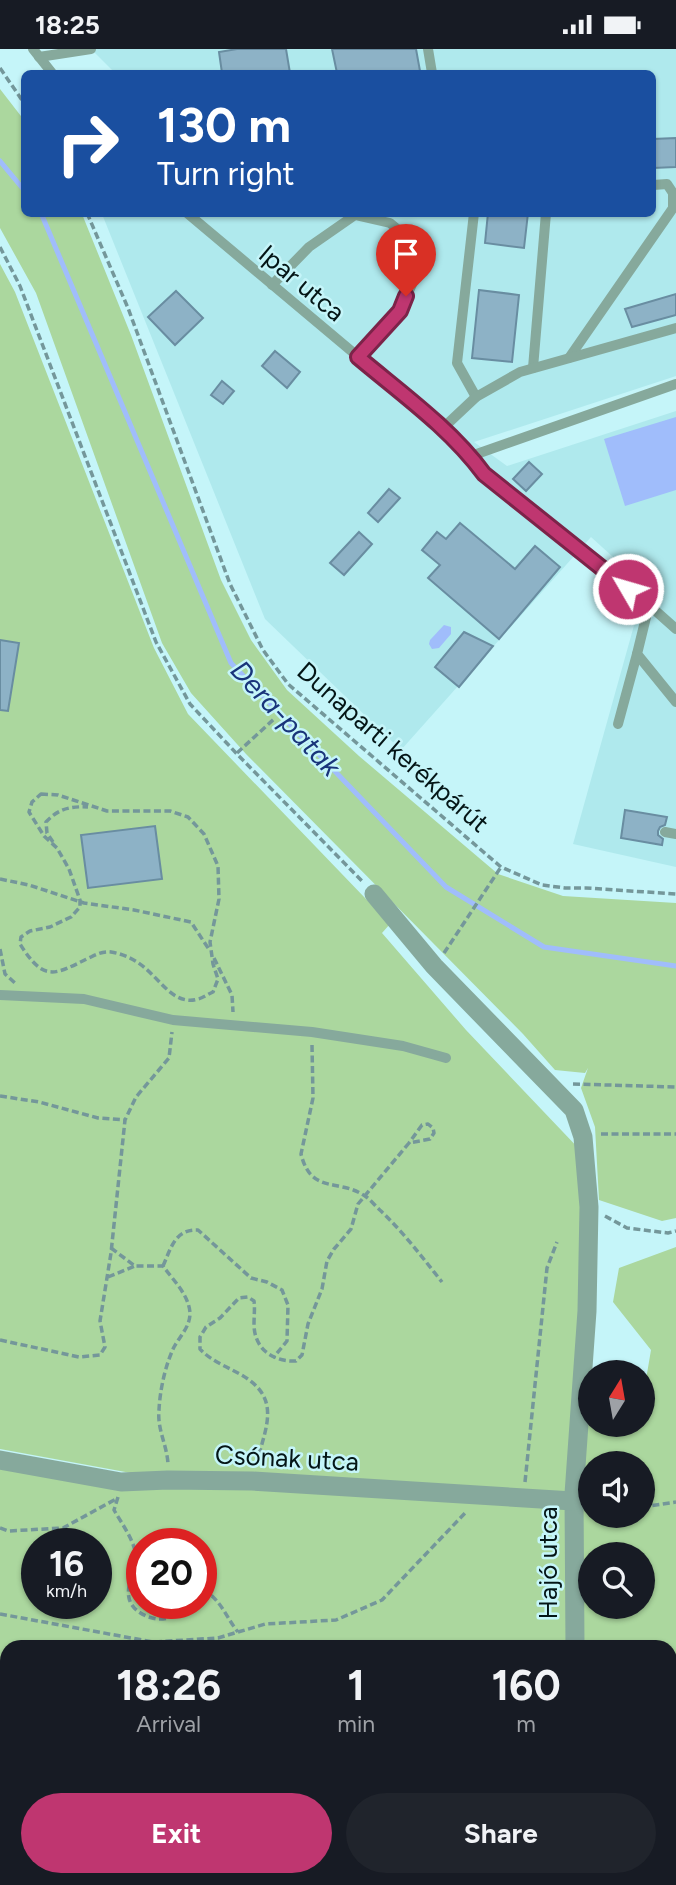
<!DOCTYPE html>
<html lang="en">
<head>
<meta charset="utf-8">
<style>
	body { margin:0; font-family:Figtree,sans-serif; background:#20242c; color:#f1f3f6; height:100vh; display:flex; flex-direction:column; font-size:26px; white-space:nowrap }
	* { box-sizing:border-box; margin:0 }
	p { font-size:23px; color:#9ea1a6 }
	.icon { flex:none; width:38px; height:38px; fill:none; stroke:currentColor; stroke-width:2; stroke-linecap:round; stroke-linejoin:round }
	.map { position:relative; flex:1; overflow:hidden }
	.side { position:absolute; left:0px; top:1591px; width:677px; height:247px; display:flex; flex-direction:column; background:#171b24; border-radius:21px 21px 0 0; box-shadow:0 2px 5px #0004 }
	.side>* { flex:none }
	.banner { position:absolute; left:21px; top:21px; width:635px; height:147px; border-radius:10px; box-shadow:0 2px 5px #0004; background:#1a4fa0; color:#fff; overflow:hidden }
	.needle { width:46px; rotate:11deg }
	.fabs { position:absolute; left:578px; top:1311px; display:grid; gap:14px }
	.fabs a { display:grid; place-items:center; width:77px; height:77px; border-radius:50%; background:#171b24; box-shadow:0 2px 5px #0004; font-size:35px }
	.speed { position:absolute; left:21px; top:1479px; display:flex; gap:14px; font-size:35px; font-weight:700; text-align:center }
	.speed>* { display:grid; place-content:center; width:91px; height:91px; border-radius:50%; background:#171b24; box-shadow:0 2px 5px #0004; line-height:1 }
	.speed small { font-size:18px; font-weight:400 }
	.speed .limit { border:10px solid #d22; background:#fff; color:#111 }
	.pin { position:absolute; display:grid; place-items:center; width:60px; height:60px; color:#fff; margin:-72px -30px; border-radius:50% 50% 50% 0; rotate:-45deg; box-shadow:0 0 7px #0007 }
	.pin .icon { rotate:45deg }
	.me { position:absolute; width:77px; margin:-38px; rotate:308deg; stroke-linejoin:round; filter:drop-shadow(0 0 5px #0008) }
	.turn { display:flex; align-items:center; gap:24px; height:147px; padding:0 21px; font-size:32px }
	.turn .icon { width:91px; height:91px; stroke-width:2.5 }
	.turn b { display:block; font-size:49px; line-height:60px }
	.eta { display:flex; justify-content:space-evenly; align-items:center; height:119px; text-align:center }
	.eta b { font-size:42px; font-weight:700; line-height:49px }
	.button { display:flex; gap:14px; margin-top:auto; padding:14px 21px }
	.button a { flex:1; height:80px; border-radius:42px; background:#bf3670; color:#fff; font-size:28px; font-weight:700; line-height:80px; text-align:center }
	.button a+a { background:#20242c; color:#f1f3f6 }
	.status { display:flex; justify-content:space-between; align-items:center; height:49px; padding:0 35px; background:#171b24; direction:ltr }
	.status svg { height:19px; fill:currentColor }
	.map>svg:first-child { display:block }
	.built { fill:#afe9ed }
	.green { fill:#abd79e; fill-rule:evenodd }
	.water { fill:#a0bdfb }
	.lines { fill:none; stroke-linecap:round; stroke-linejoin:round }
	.stream { stroke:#a0bdfb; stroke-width:5 }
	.building { fill:#8db2c6; stroke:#698da1; stroke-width:2 }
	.path { stroke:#74979a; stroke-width:3.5; stroke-dasharray:7 3.5; stroke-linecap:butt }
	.service { stroke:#86a99c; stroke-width:10 }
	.minor { stroke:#86a99c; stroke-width:19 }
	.route-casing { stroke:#7c2349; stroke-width:18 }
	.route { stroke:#bf3670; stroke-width:12 }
	.labels { text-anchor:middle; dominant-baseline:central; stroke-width:5; stroke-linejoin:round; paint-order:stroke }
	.street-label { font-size:26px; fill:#041516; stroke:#c5f5f9 }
	.water-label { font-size:28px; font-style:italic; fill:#19347a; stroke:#c5f5f9 }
</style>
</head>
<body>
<div class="status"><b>18:25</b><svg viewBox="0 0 49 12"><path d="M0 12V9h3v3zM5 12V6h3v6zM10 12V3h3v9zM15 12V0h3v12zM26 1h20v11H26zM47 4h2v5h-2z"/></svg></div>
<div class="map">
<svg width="676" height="1836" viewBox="0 0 676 1836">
	<rect width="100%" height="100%" fill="#c5f5f9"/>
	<polygon class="built" points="91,0 676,0 676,327 474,393 507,417 676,362 676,818 573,795 645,537 591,488 401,701 265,570 102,165 653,164 653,24 115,24"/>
	<g class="green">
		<polygon points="0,40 24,71 24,164 82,165 131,286 221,531 251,591 287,641 359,707 498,825 563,847 676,854 676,1169 662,1172 599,1151 595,1078 581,1039 588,1019 585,1024 555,1021 523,985 246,705 191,644 162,594 36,244 0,179"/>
		<path d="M0,215L15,243L154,599L188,665L390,875L382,884L466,981L582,1103L590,1376H642V1354L651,1301L613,1253L619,1219L676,1198V1836H0V1416L114,1436L569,1447L131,1424L0,1400ZM590,1414H642V1466H590ZM37,1494H96V1554H37ZM142,1494H201V1554H142ZM590,1505H642V1558H590ZM7,1598H670V1830H7Z"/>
	</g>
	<g class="water">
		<polygon points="676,368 676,441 625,457 604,390"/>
		<polygon points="444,576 451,578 451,585 439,599 432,600 429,595 430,591"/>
	</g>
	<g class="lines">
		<g class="stream">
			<polyline points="0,112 24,141"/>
			<polyline points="41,164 231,614 446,838 544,898 676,917"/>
		</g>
	</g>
	<g class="building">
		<polygon points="237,0 286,0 290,24 222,24 219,3"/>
		<polygon points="332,0 416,0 420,22 406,24 337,24"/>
		<polygon points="676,89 676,118 653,119 653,90"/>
		<polygon points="488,164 528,164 524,199 485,194"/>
		<polygon points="479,241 519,246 512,313 472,309"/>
		<polygon points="176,242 203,269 175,296 148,268"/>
		<polygon points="676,245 676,266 632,278 625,260"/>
		<polygon points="275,302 300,323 287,339 262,317"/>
		<polygon points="222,332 234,342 223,355 211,346"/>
		<polygon points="529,413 542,425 526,442 513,430"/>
		<polygon points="389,440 400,449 378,473 368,464"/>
		<polygon points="460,474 515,520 535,497 560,518 499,590 428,529 440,516 422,501 437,483 446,490"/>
		<polygon points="359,483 372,495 344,526 330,514"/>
		<polygon points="464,583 493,597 459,638 435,618"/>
		<polygon points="0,591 19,594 8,662 0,661"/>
		<polygon points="625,761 667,768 665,776 660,778 658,782 658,786 663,790 662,796 621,789"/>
		<polygon points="155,777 162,830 88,839 81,786"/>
	</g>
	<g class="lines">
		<g class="path">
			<polyline points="0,19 24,54"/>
			<polyline points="87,164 128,259 230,535 263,601 288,635 501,818 542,836 565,839 586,839 676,845"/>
			<polyline points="0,198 20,237 156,593 190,655 237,705 363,833"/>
			<polyline points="237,704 274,670"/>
			<path d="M41,745L58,746L107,762H170L188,768L204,785L218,817L219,850L210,893L213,915L218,930L213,943C208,945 203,949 198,950C175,957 161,932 145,919C136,911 124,905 111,903C104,902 97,905 91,908C55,925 45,935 20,895L21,888L30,882L50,878L71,868L80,858V851L69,820L57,799L44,787L29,763L32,753Z"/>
			<path d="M53,793L47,784L46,773C58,760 70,757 88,758"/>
			<polyline points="0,830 29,836 84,854 134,861 191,873 210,902"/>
			<polyline points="0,900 5,925 15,934"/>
			<polyline points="444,904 501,818"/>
			<polyline points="214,909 232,946 233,963"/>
			<path d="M312,996L313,1049L301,1105C311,1146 339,1129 365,1147C371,1151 376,1158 381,1162C404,1184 422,1208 442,1233"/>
			<polyline points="573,1035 676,1038"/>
			<polyline points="0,1047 39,1053 98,1069 125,1071"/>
			<polyline points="601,1085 676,1085"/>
			<polyline points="605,1167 627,1179 668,1184 676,1182"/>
			<path d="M111,1199L135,1217H163C173,1231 189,1246 190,1264C190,1278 180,1287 174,1298C165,1317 160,1341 159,1361C157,1380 167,1396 168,1415"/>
			<path d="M163,1217C171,1199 175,1180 198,1181L251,1229L267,1233L282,1241L288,1256L287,1292L273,1309"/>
			<polyline points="108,1228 135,1217"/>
			<polyline points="0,1291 79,1308 100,1306 105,1298 100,1272 111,1204 125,1071 136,1048 169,1009 172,983"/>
			<path d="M256,1416C266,1377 283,1348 238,1324C225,1317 210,1311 200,1300V1288L206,1278L220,1269L239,1249L248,1248L254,1252C255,1260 254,1267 254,1275C254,1300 273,1313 296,1312L302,1306L308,1275L322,1240L327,1212L334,1200L351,1180L358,1155L409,1094L430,1090L434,1084L433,1079L428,1075L422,1076L409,1094"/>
			<polyline points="525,1433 547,1219 557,1193"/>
			<path d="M118,1448L114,1461C122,1475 137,1495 136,1511C135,1523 126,1536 129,1549C132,1563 150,1571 163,1570C173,1569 184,1559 192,1554"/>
			<polyline points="642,1458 676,1453"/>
			<polyline points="0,1479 8,1482 63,1479 116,1450"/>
			<path d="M201,1549L212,1547C224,1558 228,1571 238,1583"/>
			<polyline points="0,1565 153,1593 218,1589 265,1575 336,1571 382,1551 466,1463"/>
			<polyline points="0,1619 7,1630"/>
			<polyline points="0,1682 7,1694"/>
			<polyline points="140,1830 144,1836"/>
			<polyline points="273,1830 276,1836"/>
			<polyline points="0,1833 4,1836"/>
			<polyline points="65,1836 66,1830"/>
		</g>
		<g class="service">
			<polyline points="33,0 52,24"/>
			<polyline points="428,0 432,24"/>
			<polyline points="39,8 91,0"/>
			<polyline points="187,164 443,379 471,407 484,425 649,556 676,580"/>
			<polyline points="474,164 457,314 476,348"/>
			<polyline points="272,236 309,198 355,166 390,174 413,193 417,212 413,233 400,262 358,308"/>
			<polyline points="569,309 673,159 673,144 667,135 653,136"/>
			<polyline points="533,319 546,164"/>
			<polyline points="443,379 476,348 520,323 676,279"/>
			<polyline points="471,407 676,335"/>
			<polyline points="649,556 637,605 676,653"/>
			<polyline points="618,675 637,605"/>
			<polyline points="665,783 676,785"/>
			<polyline points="0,946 84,950 173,971 312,983 403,997 446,1009"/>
		</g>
		<g class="minor">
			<polyline points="374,845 434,917 574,1061 583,1088 589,1158 587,1262 574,1445 575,1598"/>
			<polyline points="0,1411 121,1433 168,1431 252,1432 573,1452"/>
			<polyline points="577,1830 577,1836"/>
		</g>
	</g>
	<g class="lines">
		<defs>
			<path id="route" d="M406,247L400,262L358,308C402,345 450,379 484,425L628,540"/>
		</defs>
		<use href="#route" class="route-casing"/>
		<use href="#route" class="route"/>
	</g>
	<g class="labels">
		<g class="street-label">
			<text transform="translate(302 234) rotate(40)">Ipar utca</text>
			<text transform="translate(393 698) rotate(41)">Dunaparti kerékpárút</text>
			<text transform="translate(287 1409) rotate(3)">Csónak utca</text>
			<text transform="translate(548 1514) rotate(-90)">Hajó utca</text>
		</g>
		<g class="water-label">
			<text transform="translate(286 669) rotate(47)">Dera-patak</text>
		</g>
	</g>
</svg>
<div class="fabs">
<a><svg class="needle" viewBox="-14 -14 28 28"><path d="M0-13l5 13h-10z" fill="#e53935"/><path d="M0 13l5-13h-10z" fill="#9ea1a6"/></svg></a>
<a><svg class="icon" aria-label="sound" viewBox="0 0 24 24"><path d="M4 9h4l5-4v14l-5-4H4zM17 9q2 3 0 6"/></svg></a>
<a><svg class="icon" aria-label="search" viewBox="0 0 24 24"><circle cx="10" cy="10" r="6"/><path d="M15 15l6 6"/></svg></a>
</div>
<div class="speed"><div>16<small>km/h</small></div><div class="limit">20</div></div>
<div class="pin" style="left:406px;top:247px;background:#d93025"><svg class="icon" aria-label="arrive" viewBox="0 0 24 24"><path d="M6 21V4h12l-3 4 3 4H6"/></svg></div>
<svg class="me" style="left:628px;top:540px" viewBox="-20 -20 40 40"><circle r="17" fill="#bf3670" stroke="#fff" stroke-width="3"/><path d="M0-11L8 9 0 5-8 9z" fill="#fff"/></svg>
<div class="banner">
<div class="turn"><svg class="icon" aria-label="right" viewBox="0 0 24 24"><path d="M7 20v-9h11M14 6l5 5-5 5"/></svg><div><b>130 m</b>Turn right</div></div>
</div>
<section class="side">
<div class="eta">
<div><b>18:26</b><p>Arrival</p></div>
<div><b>1</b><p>min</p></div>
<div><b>160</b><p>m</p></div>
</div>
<div class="button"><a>Exit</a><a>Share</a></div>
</section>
</div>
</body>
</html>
